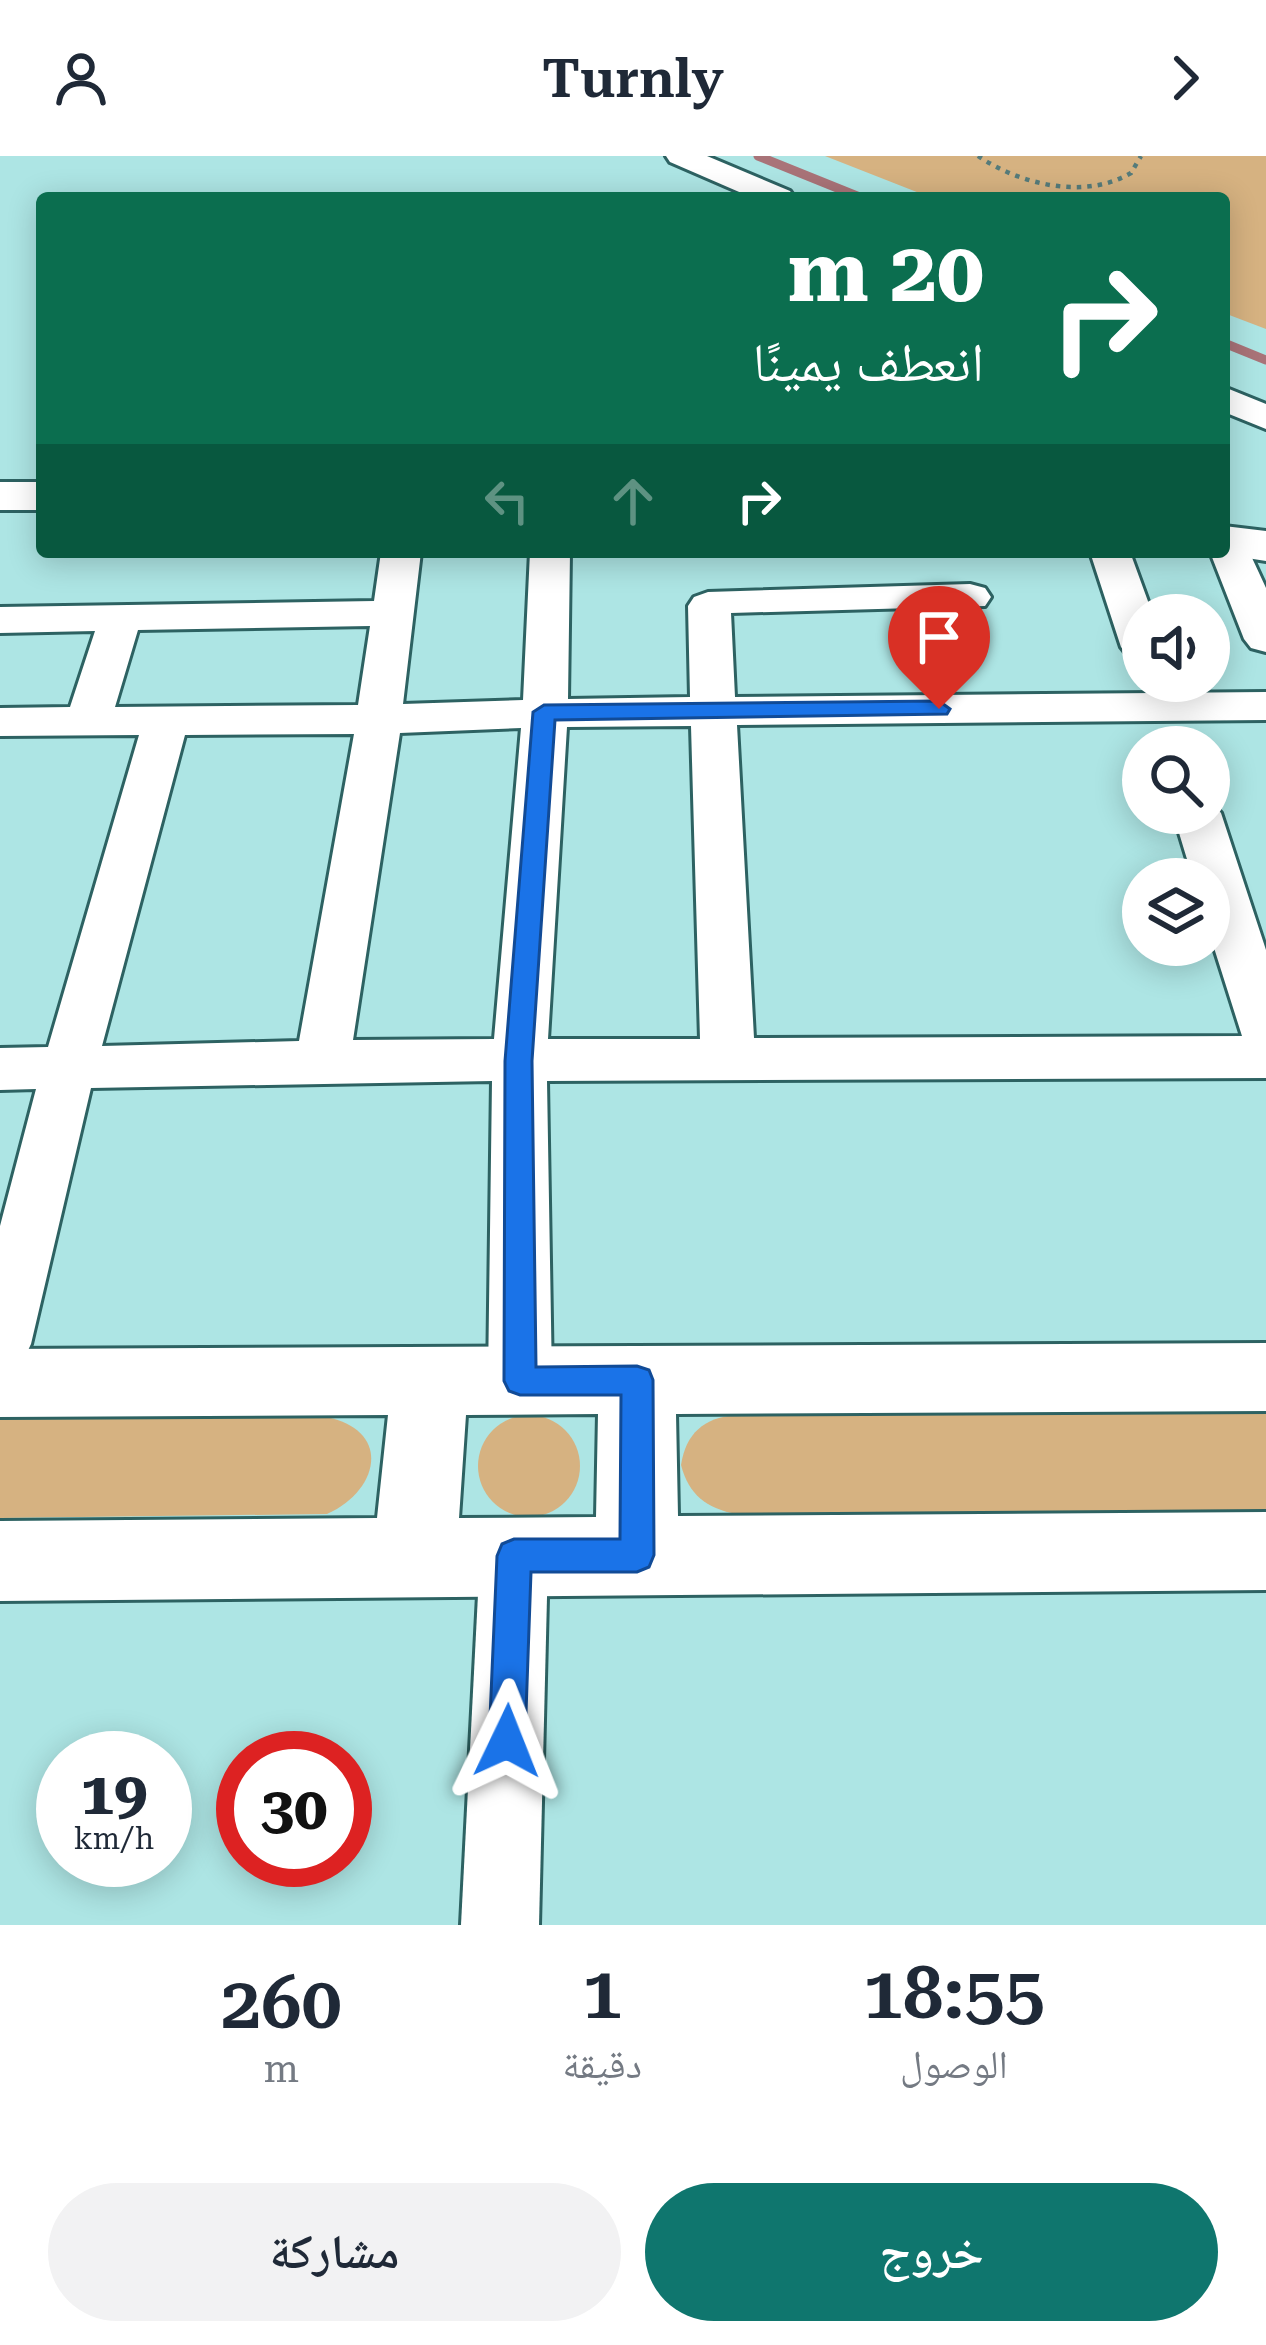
<!DOCTYPE html>
<html lang="ar">
<head>
<meta charset="utf-8">
<style>
	body { margin:0; font-family:"Roboto Serif","Noto Naskh Arabic",serif; background:#f2f2f3; color:#1f2937; direction:rtl; height:100vh; display:flex; flex-direction:column; font-size:45px; white-space:nowrap }
	* { box-sizing:border-box; margin:0 }
	p { font-size:39px; color:#747a83 }
	.icon { flex:none; width:66px; height:66px; fill:none; stroke:currentColor; stroke-width:2; stroke-linecap:round; stroke-linejoin:round }
	.map { position:relative; height:1769px; overflow:hidden; direction:ltr }
	.panel { display:flex; flex-direction:column; background:#fff; flex:1 }
	.panel>* { flex:none }
	.guide { position:absolute; left:36px; top:36px; width:1194px; height:366px; border-radius:12px; box-shadow:0 6px 30px #0003; direction:rtl; background:#0b6e4f; color:#fff; overflow:hidden }
	.tools { position:absolute; left:1122px; top:438px; display:grid; gap:24px }
	.tools a { display:grid; place-items:center; width:108px; height:108px; border-radius:50%; background:#fff; box-shadow:0 6px 30px #0003; font-size:60px }
	.speed { position:absolute; left:36px; top:1575px; display:flex; gap:24px; font-size:60px; font-weight:700; text-align:center }
	.speed>* { display:grid; place-content:center; width:156px; height:156px; border-radius:50%; background:#fff; box-shadow:0 6px 30px #0003; line-height:1 }
	.speed small { font-size:30px; font-weight:400 }
	.speed .limit { border:18px solid #d22; background:#fff; color:#111 }
	.pin { position:absolute; display:grid; place-items:center; width:102px; height:102px; color:#fff; margin:-123px -51px; border-radius:50% 50% 50% 0; rotate:-45deg; box-shadow:0 0 12px #0007 }
	.pin .icon { rotate:45deg }
	.me { position:absolute; width:132px; margin:-66px; rotate:2deg; stroke-linejoin:round; filter:drop-shadow(0 0 9px #0008) }
	.turn { display:flex; align-items:center; gap:42px; height:252px; padding:0 48px; font-size:54px }
	.turn .icon { width:156px; height:156px; stroke-width:2.5 }
	.turn b { display:block; font-size:84px; line-height:102px }
	.lanes { display:flex; align-items:center; height:114px; padding:0 48px; background:#0003; justify-content:center; gap:60px; direction:ltr }
	.lanes .off { opacity:.35 }
	.eta { display:flex; justify-content:space-evenly; align-items:center; height:204px; text-align:center }
	.eta b { font-size:72px; font-weight:600; line-height:84px }
	.primary-button { display:flex; gap:24px; margin-top:auto; padding:24px 48px }
	.primary-button a { flex:1; height:138px; border-radius:72px; background:#0f766e; color:#fff; font-size:48px; font-weight:600; line-height:138px; text-align:center }
	.primary-button a+a { background:#f2f2f3; color:#1f2937 }
	header { display:flex; justify-content:space-between; align-items:center; height:156px; padding:0 48px; background:#fff; font-size:54px; font-weight:600 }
	.map>svg:first-child { display:block }
	.green { fill:#d6b281 }
	.lines { fill:none; stroke-linecap:round; stroke-linejoin:round }
	.stream { stroke:#a97378; stroke-width:9 }
	.minor-casing { stroke:#2d6262; stroke-width:6 }
	.tertiary-casing { stroke:#2d6262; stroke-width:6 }
	.secondary-casing { stroke:#2d6262; stroke-width:6 }
	.path { stroke:#557b7a; stroke-width:4.5; stroke-dasharray:4.5 6; stroke-linecap:butt }
	.minor { fill:#fff; fill-rule:evenodd }
	.tertiary { fill:#fff; fill-rule:evenodd }
	.secondary { fill:#fff; fill-rule:evenodd }
	.route { fill:#1a73e8; stroke:#114b97; stroke-width:3 }
</style>
</head>
<body>
<header><svg class="icon" aria-label="forward" viewBox="0 0 24 24"><path d="M9 5l7 7-7 7"/></svg>Turnly<svg class="icon" aria-label="person" viewBox="0 0 24 24"><circle cx="12" cy="8" r="4"/><path d="M4 21q1-7 8-7t8 7"/></svg></header>
<div class="map">
<svg width="1266" height="1769" viewBox="0 0 1266 1769">
	<rect width="100%" height="100%" fill="#ade5e4"/>
	<g class="green">
		<polygon points="825,0 1266,0 1266,173 1224,157 1224,42 932,42"/>
		<path d="M1266,1255V1354L736,1358C706,1352 689,1339 681,1309C686,1277 704,1262 735,1259Z"/>
		<circle cx="529" cy="1310" r="51"/>
		<path d="M326,1261C392,1274 380,1334 327,1358L0,1362V1263Z"/>
	</g>
	<g class="lines">
		<g class="stream">
			<polyline points="758,0 862,42"/>
			<polyline points="1224,187 1266,204"/>
		</g>
		<defs>
			<g id="minor">
				<polygon points="666,0 707,0 790,35 795,42 753,42 670,6"/>
				<polygon points="1224,231 1266,248 1266,273 1224,256"/>
				<polygon points="1224,373 1240,376 1266,432 1266,496 1251,492 1244,483 1210,396 1224,396"/>
				<path d="M381,396H421L403,548L523,544L530,396H570L568,543L690,541L688,450L694,441L708,436L970,428L985,432L991,441L985,450L731,457L735,541L1266,536V564L737,569L754,882L1242,880L1209,776V723H1193L1173,657H1209V644L1221,657L1266,794V922L547,925L552,1225L542,1245L520,1253L498,1245L488,1225L492,925L91,932L31,1188L22,1207L0,1215V1070L36,933L0,934V892L48,891L139,579L0,580V552L70,551L95,475L0,477V451L374,445ZM370,470L358,549L115,551L138,474ZM691,570L700,883H548L567,571ZM521,572L494,883L353,884L400,577ZM354,578L299,885L102,890L185,579Z"/>
				<polygon points="1090,396 1130,396 1153,459 1143,459 1143,504 1128,500 1121,491"/>
				<polygon points="514,1368 538,1377 548,1400 539,1769 461,1769 480,1400 490,1377"/>
			</g>
			<path id="tertiary" d="M1266,1187V1255L676,1258L678,1360L1266,1356V1434L0,1445V1365L377,1362L388,1259L0,1261V1193ZM598,1258L596,1361L459,1362L466,1259Z"/>
			<g id="secondary">
				<rect x="0" y="326" width="42" height="28"/>
				<polygon points="1224,370 1266,375 1266,405 1209,396 1224,396"/>
			</g>
		</defs>
		<use href="#minor" class="minor-casing"/>
		<use href="#tertiary" class="tertiary-casing"/>
		<use href="#secondary" class="secondary-casing"/>
		<path class="path" d="M978,0C1021,29 1085,44 1131,17L1141,0"/>
		<use href="#minor" class="minor"/>
		<use href="#tertiary" class="tertiary"/>
		<use href="#secondary" class="secondary"/>
	</g>
	<polygon class="route" points="939,545 950,553 947,558 555,564 532,905 536,1211 637,1210 649,1214 653,1224 654,1399 649,1411 637,1416 531,1416 525,1585 520,1598 507,1603 494,1598 489,1585 497,1400 502,1388 514,1383 620,1383 621,1239 520,1239 509,1235 504,1225 505,905 533,556 544,549"/>
</svg>
<div class="tools">
<a><svg class="icon" aria-label="sound" viewBox="0 0 24 24"><path d="M4 9h4l5-4v14l-5-4H4zM17 9q2 3 0 6"/></svg></a>
<a><svg class="icon" aria-label="search" viewBox="0 0 24 24"><circle cx="10" cy="10" r="6"/><path d="M15 15l6 6"/></svg></a>
<a><svg class="icon" aria-label="layers" viewBox="0 0 24 24"><path d="M12 4l9 5-9 5-9-5zM3 14l9 5 9-5"/></svg></a>
</div>
<div class="speed"><div>19<small>km/h</small></div><div class="limit">30</div></div>
<div class="pin" style="left:939px;top:553px;background:#d93025"><svg class="icon" aria-label="arrive" viewBox="0 0 24 24"><path d="M6 21V4h12l-3 4 3 4H6"/></svg></div>
<svg class="me" style="left:507px;top:1585px" viewBox="-20 -20 40 40"><path d="M0-17L14 15 0 8-14 15z" fill="#1a73e8" stroke="#fff" stroke-width="4"/></svg>
<div class="guide">
<div class="turn"><svg class="icon" aria-label="right" viewBox="0 0 24 24"><path d="M7 20v-9h11M14 6l5 5-5 5"/></svg><div><b>20 m</b>انعطف يمينًا</div></div>
<div class="lanes"><svg class="icon off" aria-label="left" viewBox="0 0 24 24"><path d="M17 20v-9H6M10 6l-5 5 5 5"/></svg><svg class="icon off" aria-label="ahead" viewBox="0 0 24 24"><path d="M12 20V5M6 11l6-6 6 6"/></svg><svg class="icon" aria-label="right" viewBox="0 0 24 24"><path d="M7 20v-9h11M14 6l5 5-5 5"/></svg></div>
</div>
</div>
<section class="panel">
<div class="eta">
<div><b>18:55</b><p>الوصول</p></div>
<div><b>1</b><p>دقيقة</p></div>
<div><b>260</b><p>m</p></div>
</div>
<div class="primary-button"><a>خروج</a><a>مشاركة</a></div>
</section>
</body>
</html>
